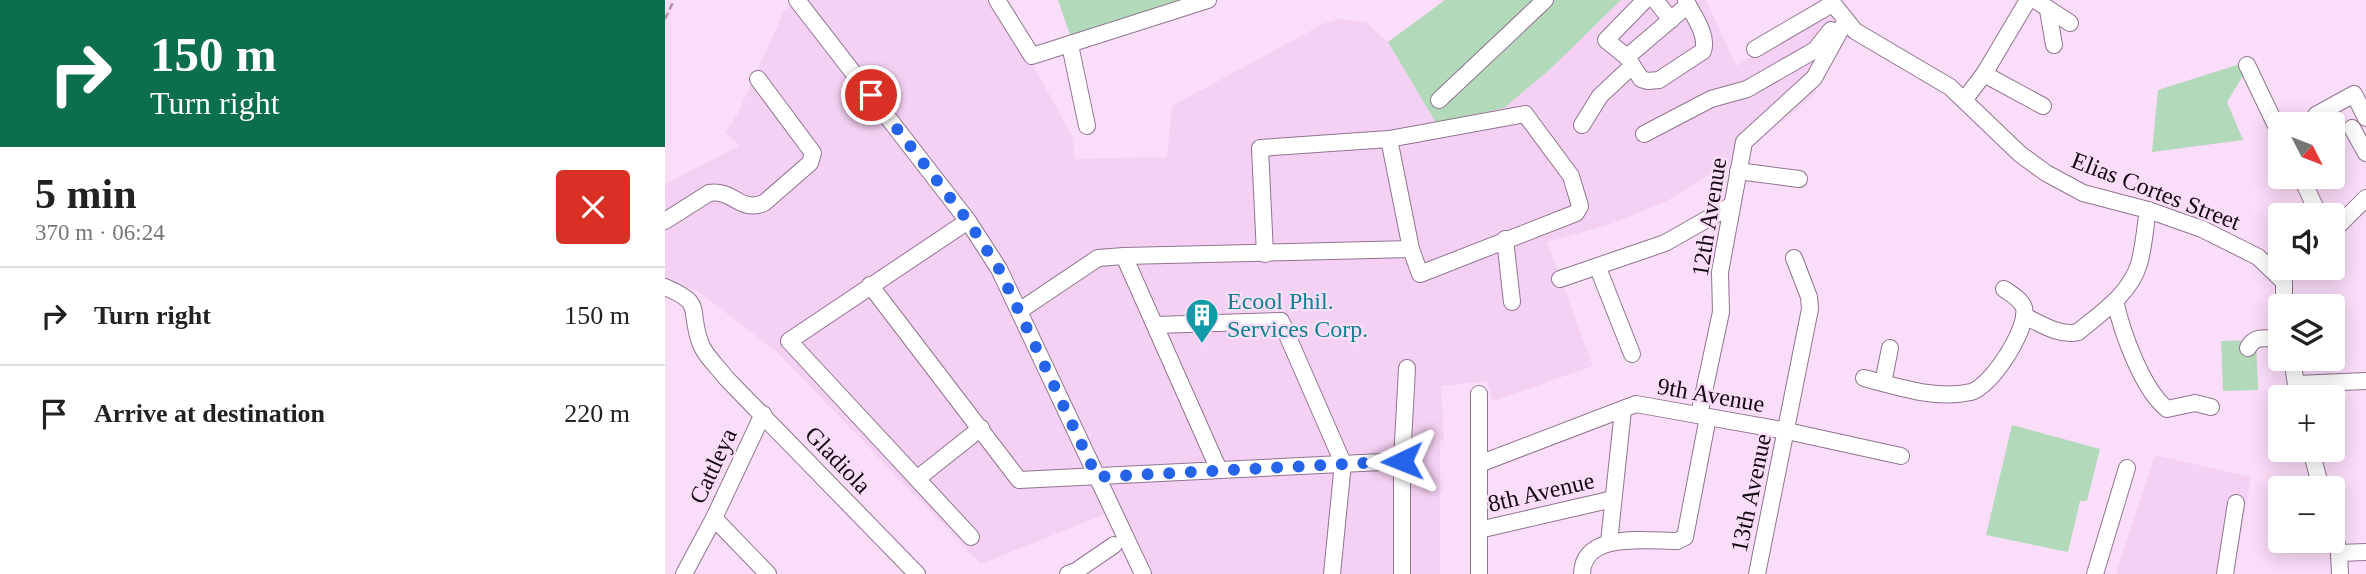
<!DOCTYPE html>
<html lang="en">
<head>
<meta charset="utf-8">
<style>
	body { margin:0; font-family:"Times New Roman",serif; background:#f6f6f6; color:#222; height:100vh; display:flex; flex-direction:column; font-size:26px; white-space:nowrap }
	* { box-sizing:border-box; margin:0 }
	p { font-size:23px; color:#767676 }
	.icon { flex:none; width:38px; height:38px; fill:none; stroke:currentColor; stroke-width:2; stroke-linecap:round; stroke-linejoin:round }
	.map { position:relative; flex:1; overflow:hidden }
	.details { display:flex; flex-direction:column; background:#fff; width:665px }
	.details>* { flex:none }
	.hud { background:#0b6e4f; color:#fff; overflow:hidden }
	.needle { width:46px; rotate:132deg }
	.fabs { position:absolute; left:1603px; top:112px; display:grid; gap:14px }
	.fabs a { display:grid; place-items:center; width:77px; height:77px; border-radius:7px; background:#fff; box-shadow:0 4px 18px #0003; font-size:35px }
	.pin { position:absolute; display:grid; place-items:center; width:60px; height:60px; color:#fff; margin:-30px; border:4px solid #fff; border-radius:50%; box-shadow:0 2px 7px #0007 }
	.me { position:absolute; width:77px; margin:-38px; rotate:268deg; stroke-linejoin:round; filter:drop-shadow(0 0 5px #0008) }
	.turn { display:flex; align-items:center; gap:24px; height:147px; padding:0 35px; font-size:32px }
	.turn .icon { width:91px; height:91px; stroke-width:2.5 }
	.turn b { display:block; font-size:49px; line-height:60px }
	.round { display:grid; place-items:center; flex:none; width:74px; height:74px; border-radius:7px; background:#f6f6f6 }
	.headline { display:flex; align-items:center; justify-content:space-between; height:119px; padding:0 35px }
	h1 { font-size:42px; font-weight:700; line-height:52px }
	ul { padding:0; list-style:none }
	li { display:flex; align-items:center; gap:21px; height:98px; padding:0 35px; border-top:2px solid #e0e0e0 }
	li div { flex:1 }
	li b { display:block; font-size:26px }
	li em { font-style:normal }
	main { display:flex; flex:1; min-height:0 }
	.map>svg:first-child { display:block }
	.built { fill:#f4d1f3 }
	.green { fill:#b1d9ba }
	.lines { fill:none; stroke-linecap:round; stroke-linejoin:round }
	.minor-casing { stroke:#8f758e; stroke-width:18 }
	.path { stroke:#a993a9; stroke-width:2.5; stroke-dasharray:7 3.5; stroke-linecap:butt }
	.minor { stroke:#fff; stroke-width:16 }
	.route { stroke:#2563eb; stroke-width:12; stroke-dasharray:0 21.6 }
	.labels { text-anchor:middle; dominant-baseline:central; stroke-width:5; stroke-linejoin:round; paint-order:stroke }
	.street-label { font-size:24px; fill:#120812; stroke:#faddf9 }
	.culture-label { font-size:24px; fill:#0d838f; stroke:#faddf9; text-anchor:start }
</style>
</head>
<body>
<main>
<section class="details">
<div class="hud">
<div class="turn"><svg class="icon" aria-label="right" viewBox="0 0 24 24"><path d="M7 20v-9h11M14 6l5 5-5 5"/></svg><div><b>150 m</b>Turn right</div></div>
</div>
<div class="headline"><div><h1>5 min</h1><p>370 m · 06:24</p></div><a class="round" style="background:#d93025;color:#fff"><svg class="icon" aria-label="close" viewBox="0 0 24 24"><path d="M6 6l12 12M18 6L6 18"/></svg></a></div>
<ul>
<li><svg class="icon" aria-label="right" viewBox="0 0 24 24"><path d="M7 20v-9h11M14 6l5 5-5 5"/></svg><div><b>Turn right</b></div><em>150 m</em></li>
<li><svg class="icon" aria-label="arrive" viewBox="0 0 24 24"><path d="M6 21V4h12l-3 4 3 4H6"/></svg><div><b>Arrive at destination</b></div><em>220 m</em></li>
</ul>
</section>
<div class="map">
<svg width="1701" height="574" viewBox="0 0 1701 574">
	<rect width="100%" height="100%" fill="#faddf9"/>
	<g class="built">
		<polygon points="135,0 327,0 368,65 407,136 411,159 502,157 507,106 658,24 673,19 701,22 723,42 771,123 857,94 956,0 1041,0 1071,66 1162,9 1177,35 1149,95 1076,155 1002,201 946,224 882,242 928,366 828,401 822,381 776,386 779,440 775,441 775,574 469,574 440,514 316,564 113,353 34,292 0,278 0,184 74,146 61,132 73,113 119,11"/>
		<polygon points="1490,455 1586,477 1569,574 1451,574"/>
	</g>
	<g class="green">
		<polygon points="393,0 526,0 406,38"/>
		<polygon points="780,0 956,0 883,71 839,108 771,123 723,42"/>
		<polygon points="1575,64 1579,74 1562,102 1578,140 1487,152 1493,90"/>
		<polygon points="1591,340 1593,390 1558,391 1556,341"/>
		<polygon points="1347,425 1435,449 1422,501 1415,501 1403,552 1321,535"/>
	</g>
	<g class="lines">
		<defs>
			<g id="minor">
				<polyline points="132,0 303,221 334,269 478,574"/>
				<polyline points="332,0 367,56 543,0"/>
				<path d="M980,0L941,40L962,57L976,79L983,81L994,80L1038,51C1043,36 1030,18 1023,5"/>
				<polyline points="990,0 1006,20"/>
				<polyline points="1165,0 1190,31 1285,87 1355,154 1381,173 1418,193 1483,210 1537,229 1593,257 1619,282 1619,306"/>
				<polyline points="1370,0 1405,23"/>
				<polyline points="1383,10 1389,45"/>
				<polyline points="405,45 422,126"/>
				<polyline points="1090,49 1167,4"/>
				<polyline points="962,57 1023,5 1021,0"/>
				<polyline points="1582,65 1615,134"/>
				<polyline points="1319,74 1378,106"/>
				<polyline points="1300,99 1319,74 1363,0"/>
				<polyline points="774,100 880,0"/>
				<polyline points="1651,115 1689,94 1701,118"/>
				<polyline points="917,125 935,96 967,66"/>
				<polyline points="1687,128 1701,153"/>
				<polyline points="979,134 1046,99 1082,89 1150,50 1166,30"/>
				<polyline points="1073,171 1134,179"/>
				<polyline points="1636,177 1654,215"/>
				<path d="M0,221L44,193C68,189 75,213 99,203L145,163L148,153L93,79"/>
				<polyline points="303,221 124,341 306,537"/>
				<polyline points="1668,231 1701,198"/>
				<polyline points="840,239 847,302"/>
				<polyline points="600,254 595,148 724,139 860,114 906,176 915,206 911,213 755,274 746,249 724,139"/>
				<polyline points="459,256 746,249"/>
				<polyline points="933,268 967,354"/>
				<polyline points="895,279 1000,243 1067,205"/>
				<polyline points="205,285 354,480 737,461"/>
				<path d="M0,287C40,304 23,308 35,342C39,355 53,367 61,378L252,574"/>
				<path d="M1450,301C1457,332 1477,389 1502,409L1530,403L1546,407"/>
				<polyline points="354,311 433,258 459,256 554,470"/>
				<path d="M1359,316C1375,323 1395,337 1413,332C1436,313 1465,294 1474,264C1479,247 1480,227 1483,210"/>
				<polyline points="490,325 616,321 678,463 667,574"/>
				<path d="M1583,348C1590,334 1603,339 1615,339"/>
				<polyline points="1627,359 1633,397"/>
				<path d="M1199,378C1234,387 1270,400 1306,392C1326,387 1364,328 1359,308C1356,299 1346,294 1339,289"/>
				<polyline points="1218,383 1225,348"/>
				<polyline points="1631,384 1701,381"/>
				<polyline points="1034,415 1056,312 1055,272 1079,142 1149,78 1180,22"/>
				<polyline points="1646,450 1656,488"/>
				<polyline points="814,464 971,404 1122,431 1236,456"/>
				<polyline points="253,478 316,428"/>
				<polyline points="49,518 103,574"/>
				<polyline points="1668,529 1674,553 1675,574"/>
				<polyline points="814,530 948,499"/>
				<polyline points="944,542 958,410"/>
				<polyline points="1674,553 1701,552"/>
				<polyline points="19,574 49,518 98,414"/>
				<polyline points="403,574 411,571 449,545"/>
				<polyline points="737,574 737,461 742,368"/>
				<polyline points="814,574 814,394"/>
				<path d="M917,574C918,531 982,541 1012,541L1020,537L1043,417"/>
				<polyline points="1092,574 1145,309 1144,297 1129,258"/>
				<polyline points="1430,574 1462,468"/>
				<polyline points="1560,574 1571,503"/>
			</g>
		</defs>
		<use href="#minor" class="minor-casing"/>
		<polyline class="path" points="0,19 9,0"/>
		<use href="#minor" class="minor"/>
	</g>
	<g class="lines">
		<polyline class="route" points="206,95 303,221 334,269 432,477 737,461"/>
	</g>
	<defs>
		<symbol id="building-pin" viewBox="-11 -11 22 30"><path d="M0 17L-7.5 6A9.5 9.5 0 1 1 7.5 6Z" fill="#0f9aa8" stroke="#faddf9"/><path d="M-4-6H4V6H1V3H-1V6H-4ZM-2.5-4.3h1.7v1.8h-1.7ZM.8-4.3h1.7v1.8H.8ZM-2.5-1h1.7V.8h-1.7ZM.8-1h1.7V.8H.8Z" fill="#fff"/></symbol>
	</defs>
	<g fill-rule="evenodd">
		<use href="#building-pin" x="518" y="296" width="38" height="52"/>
	</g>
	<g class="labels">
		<g class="street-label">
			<text transform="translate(1491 191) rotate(21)">Elias Cortes Street</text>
			<text transform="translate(1044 217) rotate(-81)">12th Avenue</text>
			<text transform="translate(1046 395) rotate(10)">9th Avenue</text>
			<text transform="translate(173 460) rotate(46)">Gladiola</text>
			<text transform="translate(48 466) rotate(-65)">Cattleya</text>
			<text transform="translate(876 492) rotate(-13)">8th Avenue</text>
			<text transform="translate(1086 493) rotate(-78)">13th Avenue</text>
		</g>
		<g class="culture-label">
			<text x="562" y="301">Ecool Phil.<tspan x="562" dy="28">Services Corp.</tspan></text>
		</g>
	</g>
</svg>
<div class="fabs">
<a><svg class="needle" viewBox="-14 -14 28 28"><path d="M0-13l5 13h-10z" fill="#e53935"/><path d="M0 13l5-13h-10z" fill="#767676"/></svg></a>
<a><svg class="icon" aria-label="sound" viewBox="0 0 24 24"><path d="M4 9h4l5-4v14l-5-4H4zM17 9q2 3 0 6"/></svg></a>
<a><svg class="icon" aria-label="layers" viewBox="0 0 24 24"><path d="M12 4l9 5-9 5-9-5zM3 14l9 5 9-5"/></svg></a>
<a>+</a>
<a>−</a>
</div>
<div class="pin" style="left:206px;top:95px;background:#d93025"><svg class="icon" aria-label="arrive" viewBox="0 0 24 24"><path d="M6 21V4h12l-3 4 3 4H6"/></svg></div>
<svg class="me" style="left:737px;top:461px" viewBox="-20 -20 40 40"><path d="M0-17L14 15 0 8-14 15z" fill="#2563eb" stroke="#fff" stroke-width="4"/></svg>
</div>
</main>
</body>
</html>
